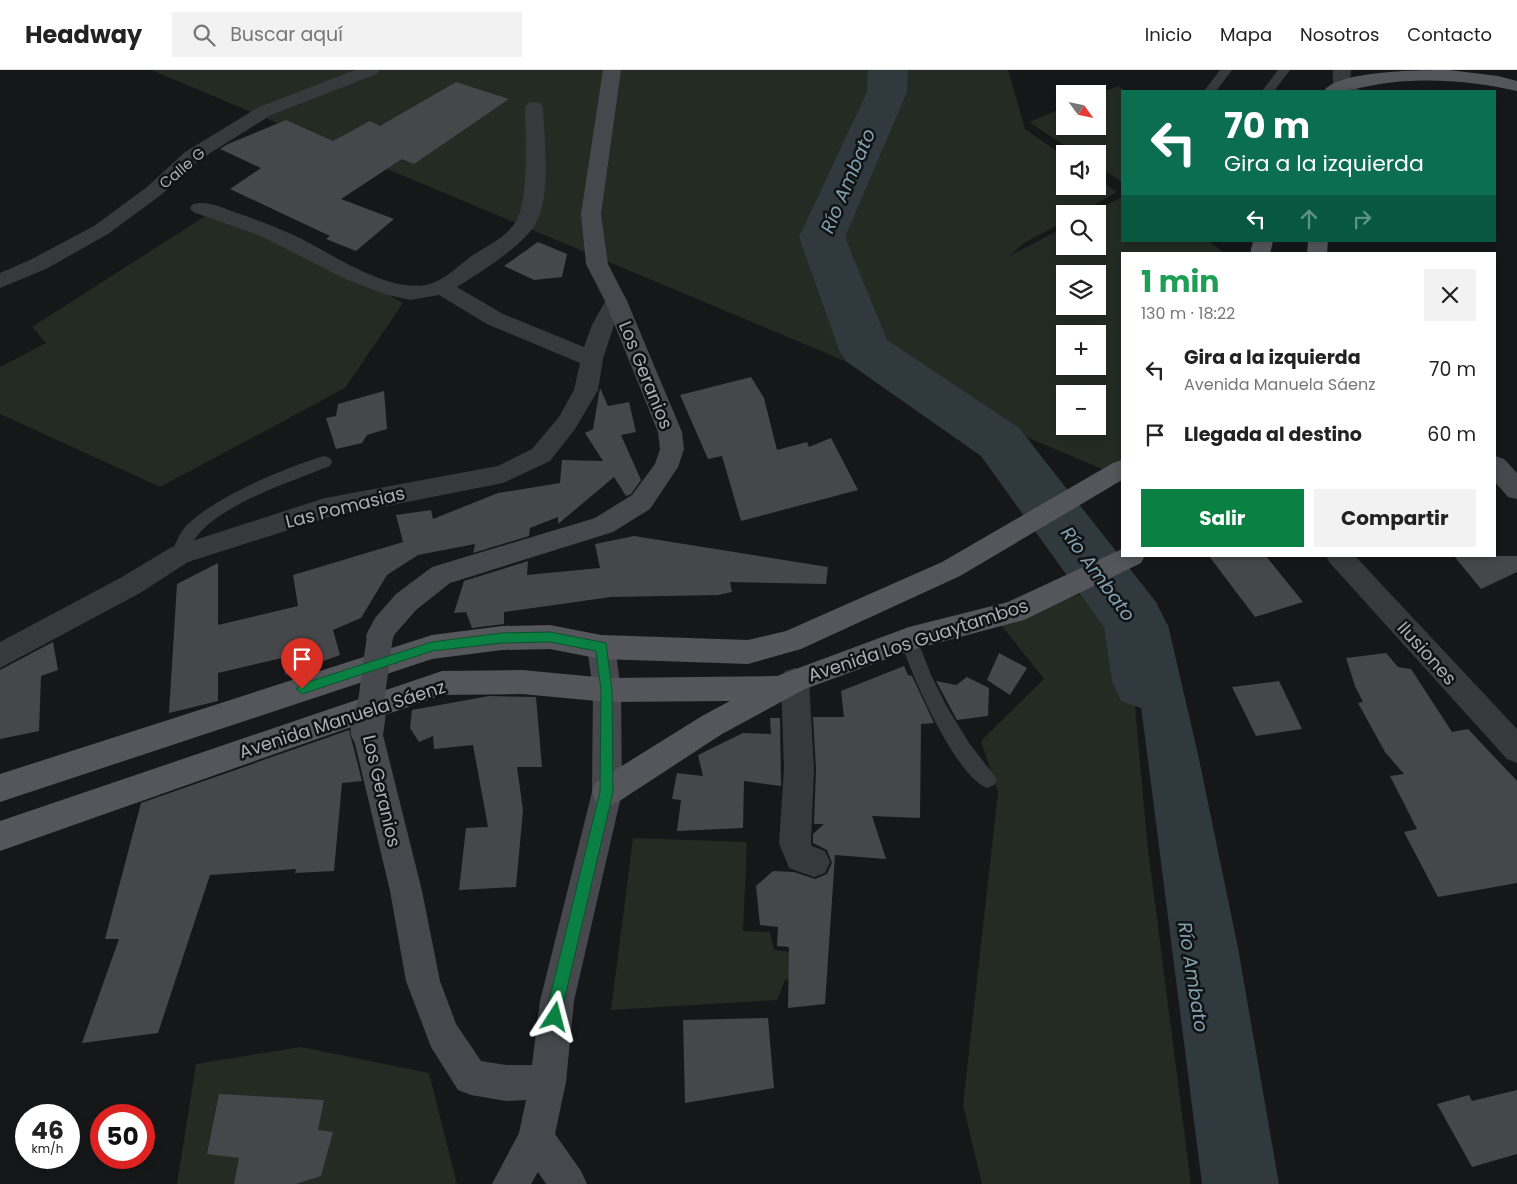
<!DOCTYPE html>
<html lang="es">
<head>
<meta charset="utf-8">
<style>
	body { margin:0; font-family:Poppins,sans-serif; background:#f2f2f2; color:#222; height:100vh; display:flex; flex-direction:column; font-size:19px; white-space:nowrap }
	* { box-sizing:border-box; margin:0 }
	p { font-size:16px; color:#767676 }
	.icon { flex:none; width:28px; height:28px; fill:none; stroke:currentColor; stroke-width:2; stroke-linecap:round; stroke-linejoin:round }
	.map { position:relative; flex:1; overflow:hidden }
	.panel { position:absolute; left:1121px; top:182px; width:375px; height:305px; display:flex; flex-direction:column; background:#fff; border-radius:0px; box-shadow:0 2px 8px #0003 }
	.panel>* { flex:none }
	.guide { position:absolute; left:1121px; top:20px; width:375px; height:152px; border-radius:0px; box-shadow:0 2px 8px #0003; background:#0b6e4f; color:#fff; overflow:hidden }
	.needle { width:32px; rotate:123deg }
	.tools { position:absolute; left:1056px; top:15px; display:grid; gap:10px }
	.tools a { display:grid; place-items:center; width:50px; height:50px; border-radius:0px; background:#fff; box-shadow:0 2px 8px #0003; font-size:25px }
	.speed { position:absolute; left:15px; top:1034px; display:flex; gap:10px; font-size:25px; font-weight:700; text-align:center }
	.speed>* { display:grid; place-content:center; width:65px; height:65px; border-radius:50%; background:#fff; box-shadow:0 2px 8px #0003; line-height:1 }
	.speed small { font-size:12px; font-weight:400 }
	.speed .limit { border:8px solid #d22; background:#fff; color:#111 }
	.pin { position:absolute; display:grid; place-items:center; width:42px; height:42px; color:#fff; margin:-51px -21px; border-radius:50% 50% 50% 0; rotate:-45deg; box-shadow:0 0 5px #0007 }
	.pin .icon { rotate:45deg }
	.me { position:absolute; width:55px; margin:-28px; rotate:9deg; stroke-linejoin:round; filter:drop-shadow(0 0 4px #0008) }
	.turn { display:flex; align-items:center; gap:18px; height:105px; padding:0 20px; font-size:22px }
	.turn .icon { width:65px; height:65px; stroke-width:2.5 }
	.turn b { display:block; font-size:35px; line-height:42px }
	.lanes { display:flex; align-items:center; height:48px; padding:0 20px; background:#0003; justify-content:center; gap:25px; direction:ltr }
	.lanes .off { opacity:.35 }
	.round { display:grid; place-items:center; flex:none; width:52px; height:52px; border-radius:0px; background:#f2f2f2 }
	.headline { display:flex; align-items:center; justify-content:space-between; height:85px; padding:0 20px }
	h1 { font-size:30px; font-weight:700; line-height:38px; color:#1e9e55 }
	.primary-button { display:flex; gap:10px; margin-top:auto; padding:10px 20px }
	.primary-button a { flex:1; height:58px; border-radius:0px; background:#0b8043; color:#fff; font-size:20px; font-weight:700; line-height:58px; text-align:center }
	.primary-button a+a { background:#f2f2f2; color:#222 }
	ul { padding:0; list-style:none }
	li { display:flex; align-items:center; gap:15px; height:65px; padding:0 20px }
	li div { flex:1 }
	li b { display:block; font-size:19px }
	li em { font-style:normal }
	header { display:flex; align-items:center; gap:30px; box-sizing:border-box; height:70px; padding:0 25px; background:#fff; border-bottom:1px solid #e0e0e0 }
	header strong { font-size:24px }
	nav { display:flex; gap:28px; margin-inline-start:auto; font-size:18px }
	.search { width:350px; height:45px; background:#f2f2f2; display:flex; align-items:center; gap:12px; box-sizing:border-box; padding:0 18px; border-radius:0px; color:#767676; font-size:19px }
	.map>svg:first-child { display:block }
	.green { fill:#232b23; fill-rule:evenodd }
	.water { fill:#2f393e }
	.lines { fill:none; stroke-linecap:round; stroke-linejoin:round }
	.river { fill:#2f393e; fill-rule:evenodd }
	.building { fill:#45474b }
	.lane { fill:#37393d; fill-rule:evenodd }
	.street { fill:#37393d; fill-rule:evenodd }
	.secondary { fill:#46484d; fill-rule:evenodd }
	.primary { fill:#54565c; fill-rule:evenodd }
	.secondary-bridge-far1 { stroke:#46484d; stroke-width:26 }
	.secondary-bridge { stroke:#46484d; stroke-width:33 }
	.route { fill:#0b8043; stroke:#07532c }
	.labels { text-anchor:middle; dominant-baseline:central; stroke-width:5; stroke-linejoin:round; paint-order:stroke }
	.far-street-label { font-size:15px; fill:#a9afb8; stroke:#111213 }
	.street-label { font-size:18px; fill:#a9afb8; stroke:#111213 }
	.water-label { font-size:19px; font-style:italic; fill:#81a0b1; stroke:#111213 }
</style>
</head>
<body>
<header>
<strong>Headway</strong>
<div class="search"><svg class="icon" aria-label="search" viewBox="0 0 24 24"><circle cx="10" cy="10" r="6"/><path d="M15 15l6 6"/></svg>Buscar aquí</div>
<nav><a>Inicio</a><a>Mapa</a><a>Nosotros</a><a>Contacto</a></nav>
</header>
<div class="map">
<svg width="1517" height="1114" viewBox="0 0 1517 1114">
	<rect width="100%" height="100%" fill="#161718"/>
	<g class="green">
		<path d="M151,0H1008L1025,59L1065,87V116H1098V109L1117,122L1078,144H1065V151L1024,173L1009,186L1065,157V176H1098V144H1090L1122,127V171H1208L1226,184H1122V404L1119,406ZM1065,204H1098V236H1065ZM1065,264H1098V296H1065ZM1065,324H1098V356H1065Z"/>
		<polygon points="1118,16 1126,21 1122,21 1122,112 1098,96 1098,84 1078,84 1029,52 1065,37 1065,56 1098,56 1098,24"/>
		<polygon points="210,143 308,178 403,233 345,318 160,417 0,344 0,297 46,273 32,257"/>
		<polygon points="1087,522 1133,614 1147,771 1191,1114 982,1114 963,1035 998,722 981,671 1044,609 998,551"/>
		<polygon points="633,768 747,772 743,861 770,862 774,880 814,885 809,903 785,910 777,930 611,940"/>
		<polygon points="301,977 429,1003 457,1114 177,1114 196,994"/>
	</g>
	<polygon class="water" points="1149,528 1168,555 1198,684 1238,878 1279,1114 1202,1114 1138,612 1103,532"/>
	<g class="lines">
		<polygon class="river" points="868,0 908,0 907,22 845,167 887,270 1019,358 1156,532 1165,550 1176,611 1167,631 1144,639 1121,631 1112,611 1104,557 981,386 847,292 839,280 799,167 867,22"/>
	</g>
	<g class="building">
		<polygon points="456,12 509,29 414,94 402,89 341,129 394,149 356,181 326,169 330,166 230,119 261,98 220,79 228,74 286,50 333,71 370,51 380,56"/>
		<polygon points="538,172 567,184 562,207 534,210 504,196"/>
		<polygon points="751,307 764,328 777,380 807,372 809,377 831,368 858,420 741,451 722,386 708,389 680,325"/>
		<polygon points="600,318 608,336 629,332 636,362 621,365 641,410 631,424 626,426 614,407 558,454 558,447 530,458 529,466 473,483 475,474 418,485 387,505 361,548 333,560 340,585 285,605 286,587 218,603 218,631 169,643 177,514 218,493 218,555 298,536 293,505 403,472 396,445 431,440 433,449 498,423 560,413 562,390 603,391 585,363 593,359"/>
		<polygon points="384,321 387,359 367,365 362,373 336,379 326,348 336,346 338,334"/>
		<polygon points="634,466 828,497 826,514 730,512 732,522 718,525 611,527 504,542 504,554 472,558 466,542 454,543 464,511 528,491 527,505 600,498 595,474"/>
		<polygon points="1209,486 1266,486 1303,532 1255,547"/>
		<polygon points="1454,486 1517,486 1517,502 1481,519"/>
		<polygon points="53,572 58,600 41,606 39,661 0,669 0,600"/>
		<polygon points="999,583 1027,598 1010,625 987,610"/>
		<polygon points="1386,583 1398,597 1411,599 1452,662 1468,659 1517,711 1517,813 1438,827 1404,762 1417,759 1390,706 1404,704 1385,682 1358,633 1363,632 1355,616 1346,588"/>
		<polygon points="904,596 908,605 912,606 934,653 921,654 920,748 872,746 886,789 835,785 825,934 788,938 789,877 777,876 778,857 760,855 756,816 773,801 794,802 815,809 827,804 832,793 827,780 813,773 813,764 824,754 814,754 816,699 813,647 844,647 841,621"/>
		<polygon points="967,607 989,618 988,646 957,650 936,611 956,615"/>
		<polygon points="1279,611 1302,659 1256,666 1232,617"/>
		<polygon points="489,626 536,627 542,697 517,697 523,740 516,817 459,820 466,758 488,757 473,675 434,679 433,666 419,672 410,658 412,640"/>
		<polygon points="770,648 780,648 781,716 744,711 743,758 677,761 681,730 672,729 677,703 703,706 698,685 743,663 771,664"/>
		<polygon points="349,660 362,711 342,713 334,801 295,803 296,799 210,805 158,963 82,973 119,869 105,869 141,733"/>
		<polygon points="768,948 774,1018 685,1033 683,950"/>
		<polygon points="1517,1020 1517,1084 1472,1097 1437,1034 1469,1025 1472,1031"/>
		<polygon points="219,1024 324,1030 318,1060 333,1062 321,1106 296,1114 234,1114 239,1088 207,1084"/>
	</g>
	<g class="lines">
		<g class="lane">
			<polygon points="1220,0 1232,0 1216,21 1204,21"/>
			<polygon points="1278,0 1290,0 1274,21 1262,21"/>
			<path d="M324,386L330,388L332,392L330,396C292,411 222,434 197,466C191,472 189,482 185,490L179,492L173,490L171,485C175,475 179,463 187,455C216,426 285,398 324,386Z"/>
			<path d="M909,562L915,564L931,605L947,637L969,673L997,709L994,715L987,718C955,706 910,602 900,569L903,564Z"/>
		</g>
		<g class="street">
			<polygon points="355,0 380,0 377,4 271,45 199,90 161,125 108,164 46,199 0,218 0,203 32,189 94,156 147,117 185,82 259,37"/>
			<path d="M1333,0H1351L1350,12L1361,21C1340,21 1331,25 1333,0Z"/>
			<path d="M534,32L540,33L543,37C544,70 552,126 535,155C522,176 478,204 457,217L503,244L584,277L592,255L608,226L616,224L624,226L627,231L614,255L603,289L598,320L575,359L550,391L503,413L326,448L188,492L140,523L0,598V572L122,507L170,478L325,428L498,396L532,379L559,347L574,320L580,293L487,254L439,225L410,230L384,224L343,208L261,166L193,142L190,138L193,134C207,130 223,138 237,143C258,150 279,158 300,168C333,185 387,222 426,215C442,212 457,197 470,187C485,177 505,168 515,153C530,131 525,64 525,37L528,33Z"/>
			<polygon points="1326,486 1355,486 1517,659 1517,693 1507,689 1330,493"/>
			<polygon points="795,598 805,601 809,610 814,699 811,773 812,776 825,781 830,792 825,803 814,807 789,798 779,773 784,699 781,610 785,601"/>
		</g>
		<g class="secondary">
			<polygon points="603,0 621,0 601,144 608,194 627,231 682,362 684,379 678,397 650,439 613,462 450,513 416,540 395,564 390,574 380,578 370,574 366,566 375,548 396,524 432,497 595,448 632,425 655,394 660,379 658,362 605,231 586,194 581,144"/>
			<polygon points="1495,386 1504,389 1517,403 1517,429 1508,427 1495,412"/>
			<polygon points="601,565 611,569 615,577 621,620 622,722 574,931 566,1012 555,1064 581,1101 587,1114 546,1114 538,1102 531,1114 492,1114 519,1063 526,1030 506,1031 471,1025 458,1020 431,977 406,911 390,821 352,661 357,652 367,648 377,652 382,661 422,821 440,911 456,954 481,991 506,995 532,995 540,931 592,722 593,620 587,577 591,569"/>
		</g>
		<g class="primary">
			<path d="M1449,0L1498,6L1517,11V21C1477,12 1436,8 1395,12C1371,14 1348,23 1324,21C1338,0 1424,0 1449,0Z"/>
			<polygon points="1253,171 1273,171 1270,184 1250,184"/>
			<polygon points="1308,171 1328,171 1327,184 1307,184"/>
			<polygon points="1122,390 1122,410 960,506 801,579 748,594 601,589 550,579 502,580 432,589 0,732 0,704 432,565 502,556 550,555 601,565 748,570 786,561 942,492 1113,393"/>
			<polygon points="1122,479 1122,486 1145,486 1141,493 1024,550 911,580 805,619 722,664 618,732 607,736 596,732 592,722 596,712 702,646 730,631 607,632 522,624 442,625 0,781 0,751 442,601 522,600 607,608 777,606 909,557 1008,532"/>
		</g>
		<polyline class="secondary-bridge-far1" points="369,647 380,566"/>
		<polyline class="secondary-bridge" points="367,661 369,646"/>
	</g>
	<polygon class="route" points="550,562 606,573 612,620 613,722 564,931 560,952 555,954 550,952 548,947 549,931 600,722 601,620 596,581 550,572 502,573 432,581 302,624 296,619 302,614 432,572 502,563"/>
	<g class="labels">
		<g class="far-street-label">
			<text transform="translate(182 98) rotate(-40)">Calle G</text>
		</g>
		<g class="street-label">
			<text transform="translate(646 305) rotate(68)">Los Geranios</text>
			<text transform="translate(345 437) rotate(-14)">Las Pomasias</text>
			<text transform="translate(918 570) rotate(-18)">Avenida Los Guaytambos</text>
			<text transform="translate(1427 583) rotate(48)">Ilusiones</text>
			<text transform="translate(342 649) rotate(-18)">Avenida Manuela Sáenz</text>
			<text transform="translate(382 721) rotate(77)">Los Geranios</text>
		</g>
		<g class="water-label">
			<text transform="translate(848 111) rotate(-67)">Río Ambato</text>
			<text transform="translate(1098 504) rotate(54)">Río Ambato</text>
			<text transform="translate(1193 907) rotate(81)">Río Ambato</text>
		</g>
	</g>
</svg>
<div class="tools">
<a><svg class="needle" viewBox="-14 -14 28 28"><path d="M0-13l5 13h-10z" fill="#e53935"/><path d="M0 13l5-13h-10z" fill="#767676"/></svg></a>
<a><svg class="icon" aria-label="sound" viewBox="0 0 24 24"><path d="M4 9h4l5-4v14l-5-4H4zM17 9q2 3 0 6"/></svg></a>
<a><svg class="icon" aria-label="search" viewBox="0 0 24 24"><circle cx="10" cy="10" r="6"/><path d="M15 15l6 6"/></svg></a>
<a><svg class="icon" aria-label="layers" viewBox="0 0 24 24"><path d="M12 4l9 5-9 5-9-5zM3 14l9 5 9-5"/></svg></a>
<a>+</a>
<a>−</a>
</div>
<div class="speed"><div>46<small>km/h</small></div><div class="limit">50</div></div>
<div class="pin" style="left:302px;top:619px;background:#d93025"><svg class="icon" aria-label="arrive" viewBox="0 0 24 24"><path d="M6 21V4h12l-3 4 3 4H6"/></svg></div>
<svg class="me" style="left:555px;top:947px" viewBox="-20 -20 40 40"><path d="M0-17L14 15 0 8-14 15z" fill="#0b8043" stroke="#fff" stroke-width="4"/></svg>
<div class="guide">
<div class="turn"><svg class="icon" aria-label="left" viewBox="0 0 24 24"><path d="M17 20v-9H6M10 6l-5 5 5 5"/></svg><div><b>70 m</b>Gira a la izquierda</div></div>
<div class="lanes"><svg class="icon" aria-label="left" viewBox="0 0 24 24"><path d="M17 20v-9H6M10 6l-5 5 5 5"/></svg><svg class="icon off" aria-label="ahead" viewBox="0 0 24 24"><path d="M12 20V5M6 11l6-6 6 6"/></svg><svg class="icon off" aria-label="right" viewBox="0 0 24 24"><path d="M7 20v-9h11M14 6l5 5-5 5"/></svg></div>
</div>
<section class="panel">
<div class="headline"><div><h1>1 min</h1><p>130 m · 18:22</p></div><a class="round"><svg class="icon" aria-label="close" viewBox="0 0 24 24"><path d="M6 6l12 12M18 6L6 18"/></svg></a></div>
<ul>
<li><svg class="icon" aria-label="left" viewBox="0 0 24 24"><path d="M17 20v-9H6M10 6l-5 5 5 5"/></svg><div><b>Gira a la izquierda</b><p>Avenida Manuela Sáenz</p></div><em>70 m</em></li>
<li><svg class="icon" aria-label="arrive" viewBox="0 0 24 24"><path d="M6 21V4h12l-3 4 3 4H6"/></svg><div><b>Llegada al destino</b></div><em>60 m</em></li>
</ul>
<div class="primary-button"><a>Salir</a><a>Compartir</a></div>
</section>
</div>
</body>
</html>
